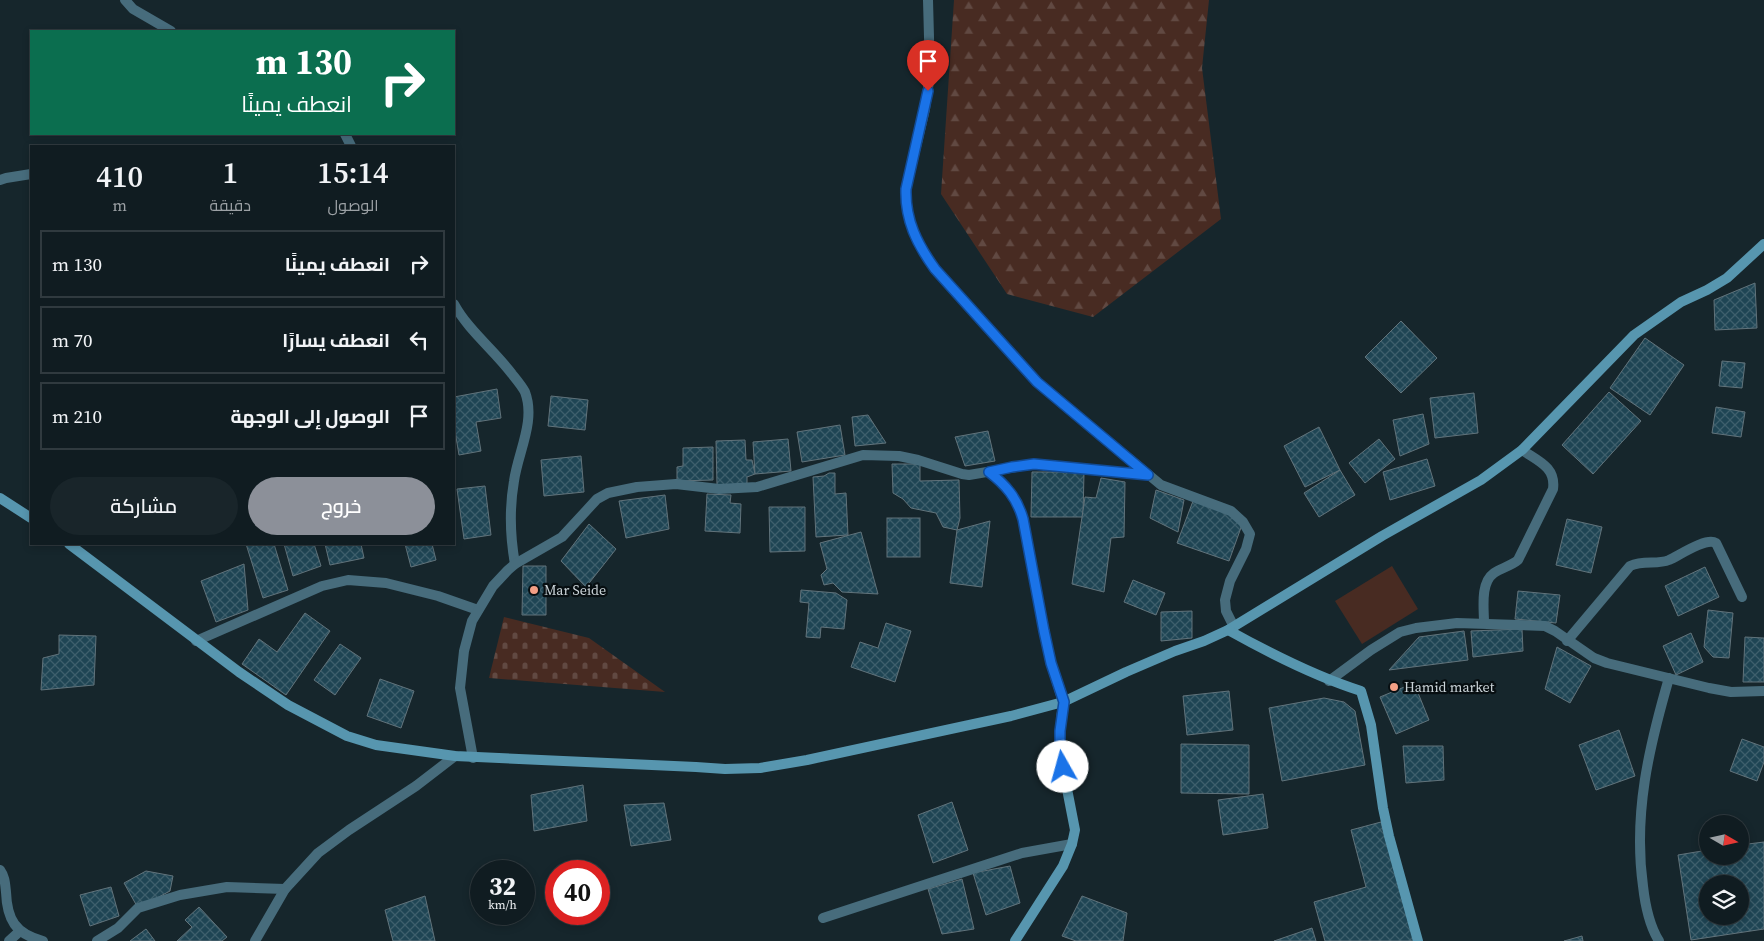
<!DOCTYPE html>
<html lang="ar">
<head>
<meta charset="utf-8">
<style>
	body { margin:0; font-family:"Source Serif 4",Cairo,serif; background:#19252a; color:#f1f3f6; direction:rtl; height:100vh; display:flex; flex-direction:column; font-size:19px; white-space:nowrap }
	* { box-sizing:border-box; margin:0 }
	p { font-size:16px; color:#9ca1a5 }
	.icon { flex:none; width:28px; height:28px; fill:none; stroke:currentColor; stroke-width:2; stroke-linecap:round; stroke-linejoin:round }
	.map { position:relative; flex:1; overflow:hidden; direction:ltr }
	.details { position:absolute; left:30px; top:145px; width:425px; height:400px; display:flex; flex-direction:column; background:#101c21; border-radius:0px; box-shadow:0 2px 8px #0003,0 0 0 1px #303a3f; direction:rtl }
	.details>* { flex:none }
	.top-card { position:absolute; left:30px; top:30px; width:425px; height:105px; border-radius:0px; box-shadow:0 2px 8px #0003,0 0 0 1px #303a3f; direction:rtl; background:#0b6e4f; color:#fff; overflow:hidden }
	.needle { width:32px; rotate:99deg }
	.controls { position:absolute; left:1699px; top:815px; display:grid; gap:10px }
	.controls a { display:grid; place-items:center; width:50px; height:50px; border-radius:50%; background:#101c21; box-shadow:0 2px 8px #0003,0 0 0 1px #303a3f; font-size:25px }
	.speed { position:absolute; left:470px; top:860px; display:flex; gap:10px; font-size:25px; font-weight:700; text-align:center }
	.speed>* { display:grid; place-content:center; width:65px; height:65px; border-radius:50%; background:#101c21; box-shadow:0 2px 8px #0003,0 0 0 1px #303a3f; line-height:1 }
	.speed small { font-size:12px; font-weight:400 }
	.speed .limit { border:8px solid #d22; background:#fff; color:#111 }
	.pin { position:absolute; display:grid; place-items:center; width:42px; height:42px; color:#fff; margin:-51px -21px; border-radius:50% 50% 50% 0; rotate:-45deg; box-shadow:0 0 5px #0007 }
	.pin .icon { rotate:45deg }
	.me { position:absolute; width:55px; margin:-28px; rotate:353deg; stroke-linejoin:round; filter:drop-shadow(0 0 4px #0008) }
	.turn { display:flex; align-items:center; gap:18px; height:105px; padding:0 20px; font-size:22px }
	.turn .icon { width:65px; height:65px; stroke-width:2.5 }
	.turn b { display:block; font-size:35px; line-height:42px }
	.eta { display:flex; justify-content:space-evenly; align-items:center; height:85px; text-align:center }
	.eta b { font-size:30px; font-weight:600; line-height:35px }
	.primary-button { display:flex; gap:10px; margin-top:auto; padding:10px 20px }
	.primary-button a { flex:1; height:58px; border-radius:30px; background:#8c9099; color:#fff; font-size:20px; font-weight:600; line-height:58px; text-align:center }
	.primary-button a+a { background:#19252a; color:#f1f3f6 }
	ul { padding:0; list-style:none }
	li { display:flex; align-items:center; gap:15px; height:68px; margin:0 10px 8px; padding:0 10px; border:2px solid #303a3f; border-radius:0px }
	li div { flex:1 }
	li b { display:block; font-size:19px }
	li em { font-style:normal }
	.map>svg:first-child { display:block }
	.forest { fill:url(#forest-firs) }
	.cemetery { fill:url(#cemetery-stones) }
	.pitch { fill:#482b22 }
	.building { fill:url(#building-cross-hatch); stroke:#61737b; fill-rule:evenodd }
	.lines { fill:none; stroke-linecap:round; stroke-linejoin:round }
	.street { stroke:#476c7c; stroke-width:10 }
	.secondary { stroke:#5796af; stroke-width:10 }
	.route-casing { stroke:#114b97; stroke-width:12 }
	.route { stroke:#1a73e8; stroke-width:9 }
	.poi-dot { fill:#f39f85; stroke:#070e11; stroke-width:2 }
	.labels { text-anchor:middle; dominant-baseline:central; stroke-width:4.5; stroke-linejoin:round; paint-order:stroke }
	.poi-label { font-size:14px; fill:#cbd4d9; stroke:#070e11; text-anchor:start }
</style>
</head>
<body>
<div class="map">
<svg width="1764" height="941" viewBox="0 0 1764 941">
	<defs>
		<pattern id="forest-firs" width="22" height="20" patternUnits="userSpaceOnUse" patternTransform="scale(1.25)"><rect width="22" height="20" fill="#482b22"/><path d="M5 1l3.5 6h-7zM16 11l3.5 6h-7z" fill="#614942"/></pattern>
		<pattern id="cemetery-stones" width="16" height="16" patternUnits="userSpaceOnUse" patternTransform="scale(1.25)"><rect width="16" height="16" fill="#482b22"/><path d="M2 7V4a2 2 0 0 1 4 0v3zM10 15v-3a2 2 0 0 1 4 0v3z" fill="#614942"/></pattern>
		<pattern id="building-cross-hatch" width="8" height="8" patternUnits="userSpaceOnUse" patternTransform="scale(1.25)"><rect width="8" height="8" fill="#1f4554"/><path d="M0 0l8 8M0 8l8-8" fill="none" stroke="#3e5f6c"/></pattern>
	</defs>
	<rect width="100%" height="100%" fill="#16262c"/>
	<polygon class="forest" points="954,0 1209,0 1202,68 1221,219 1093,317 1007,294 941,194"/>
	<polygon class="cemetery" points="504,617 589,638 665,692 489,678"/>
	<polygon class="pitch" points="1392,566 1418,609 1362,644 1335,601"/>
	<g class="building">
		<polygon points="1755,283 1757,328 1715,330 1714,300"/>
		<polygon points="1401,321 1437,358 1401,393 1365,357"/>
		<polygon points="1645,338 1684,365 1650,415 1610,388"/>
		<polygon points="1722,361 1745,363 1742,388 1719,386"/>
		<polygon points="497,389 501,418 476,422 481,451 459,455 454,425 454,397"/>
		<polygon points="1609,392 1641,421 1593,474 1562,445"/>
		<polygon points="1474,393 1478,433 1435,438 1430,398"/>
		<polygon points="551,396 588,400 585,430 548,426"/>
		<polygon points="1716,407 1745,412 1741,437 1712,433"/>
		<polygon points="1423,414 1429,444 1400,456 1393,420"/>
		<polygon points="868,415 886,443 855,446 852,417"/>
		<polygon points="840,425 845,455 802,462 797,432"/>
		<polygon points="1319,427 1340,470 1305,487 1284,446"/>
		<polygon points="988,431 995,461 965,466 955,437"/>
		<polygon points="788,439 791,471 755,474 753,442"/>
		<polygon points="1379,439 1395,459 1365,483 1349,463"/>
		<polygon points="745,440 746,460 752,460 755,474 747,477 747,484 717,485 716,441"/>
		<polygon points="713,447 713,480 677,481 677,467 683,466 683,448"/>
		<polygon points="581,456 584,492 544,496 541,460"/>
		<polygon points="1427,459 1435,486 1390,500 1383,472"/>
		<polygon points="892,464 920,464 920,481 959,480 960,518 957,530 943,527 936,513 911,508 903,499 893,493"/>
		<polygon points="1340,470 1355,495 1319,517 1304,493"/>
		<polygon points="1032,472 1084,472 1083,517 1031,517"/>
		<polygon points="829,473 835,473 835,494 846,493 848,535 816,537 813,477 824,476"/>
		<polygon points="1101,478 1125,482 1124,537 1111,538 1104,592 1072,584 1085,497 1096,498"/>
		<polygon points="485,486 491,535 464,539 457,489"/>
		<polygon points="1156,490 1184,500 1178,532 1150,518"/>
		<polygon points="707,494 731,495 730,503 741,504 740,533 705,531"/>
		<polygon points="665,495 669,529 626,538 619,501"/>
		<polygon points="1193,501 1238,517 1243,522 1229,561 1177,543"/>
		<polygon points="769,507 805,507 805,551 770,552"/>
		<rect x="887" y="518" width="33" height="39"/>
		<polygon points="1567,519 1602,527 1591,573 1556,565"/>
		<polygon points="990,521 982,587 950,583 957,530"/>
		<polygon points="589,524 616,549 586,587 561,561"/>
		<polygon points="861,532 878,594 842,592 833,583 824,585 821,575 827,569 820,543"/>
		<polygon points="246,544 274,544 288,590 263,598"/>
		<polygon points="284,544 314,544 321,566 293,576"/>
		<polygon points="325,544 361,544 364,558 330,565"/>
		<polygon points="405,544 432,544 436,560 411,567"/>
		<polygon points="244,564 248,610 216,622 201,581"/>
		<polygon points="523,566 546,566 546,615 522,615"/>
		<polygon points="1705,567 1719,597 1678,616 1665,586"/>
		<polygon points="1133,580 1165,593 1156,615 1124,602"/>
		<polygon points="801,590 836,593 847,600 844,629 821,627 820,638 806,637 809,603 800,602"/>
		<polygon points="1518,591 1560,595 1556,623 1515,619"/>
		<polygon points="1708,610 1733,613 1729,658 1713,657 1704,647"/>
		<polygon points="1192,611 1192,638 1161,641 1161,612"/>
		<polygon points="305,613 330,631 286,695 242,664 259,639 277,652"/>
		<polygon points="886,623 911,631 895,682 851,667 860,642 878,648"/>
		<polygon points="1522,629 1523,651 1473,657 1471,631"/>
		<polygon points="1464,631 1468,660 1389,670 1419,637"/>
		<polygon points="1691,633 1703,662 1676,675 1663,646"/>
		<polygon points="59,635 96,636 94,685 41,690 43,658 59,654"/>
		<polygon points="1745,637 1764,638 1764,682 1743,682"/>
		<polygon points="340,644 361,658 335,695 314,680"/>
		<polygon points="1557,647 1591,666 1570,703 1545,689"/>
		<polygon points="380,679 414,691 401,728 367,716"/>
		<polygon points="1414,683 1429,720 1396,734 1380,697"/>
		<polygon points="1229,691 1233,730 1187,735 1183,696"/>
		<polygon points="1324,698 1344,702 1355,711 1365,765 1282,781 1269,708"/>
		<polygon points="1619,730 1635,776 1596,790 1579,745"/>
		<polygon points="1742,739 1764,747 1764,762 1757,781 1730,771"/>
		<polygon points="1181,744 1249,745 1249,794 1181,793"/>
		<polygon points="1403,746 1443,746 1444,780 1406,783"/>
		<polygon points="583,785 587,821 534,831 531,795"/>
		<polygon points="1263,794 1268,828 1223,835 1218,800"/>
		<polygon points="952,802 968,850 933,863 918,815"/>
		<polygon points="664,803 671,840 631,846 624,805"/>
		<polygon points="1381,822 1414,941 1325,941 1314,902 1366,887 1351,830"/>
		<path d="M1764,842V929L1691,940L1678,855L1708,850V856H1740V845ZM1708,884H1740V916H1708Z"/>
		<polygon points="1010,866 1020,903 986,915 973,873"/>
		<polygon points="146,871 173,876 170,891 138,908 124,883"/>
		<polygon points="962,879 974,929 942,934 928,889"/>
		<polygon points="111,887 119,916 90,926 80,895"/>
		<polygon points="425,896 435,941 393,941 385,910"/>
		<polygon points="1082,896 1127,913 1123,941 1076,941 1062,936"/>
		<polygon points="199,907 227,937 222,941 177,941 192,927 185,920"/>
		<polygon points="1312,928 1316,941 1274,941"/>
		<polygon points="146,929 155,941 130,941"/>
		<polygon points="1582,936 1583,941 1564,941"/>
	</g>
	<g class="lines">
		<g class="street">
			<polyline points="125,0 133,9 171,31"/>
			<path d="M928,0L930,74L925,109L906,189C904,220 918,244 935,269L1037,382L1161,485L1231,511L1243,522L1250,534L1246,549L1230,581L1225,600L1226,611L1234,627"/>
			<polyline points="345,134 351,146"/>
			<polyline points="0,180 6,178 31,174"/>
			<path d="M454,304C468,330 494,350 512,374C516,379 522,386 525,392C536,421 518,452 514,481C509,510 510,536 515,564"/>
			<path d="M989,472C1006,485 1017,498 1023,519L1044,631L1051,663L1063,702"/>
			<path d="M1484,623C1484,608 1480,583 1494,573C1501,568 1511,566 1518,560L1553,489C1556,467 1538,461 1522,450"/>
			<polyline points="196,641 322,586 348,580 386,583 438,596 478,610"/>
			<path d="M1567,641L1630,566C1644,560 1657,565 1669,560C1680,555 1706,537 1716,543L1742,597"/>
			<polyline points="1329,681 1371,650 1400,632 1416,628 1457,623 1545,626 1555,631 1594,658 1607,663 1709,688 1731,692 1764,691"/>
			<polyline points="473,758 460,688 464,651 472,621 493,586 508,570 515,564 562,537 597,499 608,493 637,487 676,484 719,489 757,487 863,455 899,456 918,460 962,474 969,475 1034,464 1148,475"/>
			<path d="M0,870C5,877 5,883 6,892C7,919 15,934 43,941"/>
			<polyline points="823,918 1022,853 1072,844"/>
			<polyline points="9,941 20,931"/>
			<polyline points="97,941 118,928 138,908 180,895 227,887 285,889"/>
			<polyline points="255,941 285,889 318,853 349,830 416,786 455,756"/>
			<path d="M1659,941C1649,925 1645,904 1643,886C1633,814 1649,747 1669,678"/>
		</g>
		<g class="secondary">
			<polyline points="0,498 31,518"/>
			<polyline points="69,544 239,672 288,705 347,736 376,745 455,756 696,767 725,769 760,768 807,760 1011,716 1063,702 1126,672 1175,651 1204,641 1228,630 1382,536 1481,480 1522,450 1634,335 1681,302 1707,290 1727,278 1764,244"/>
			<path d="M1228,630C1271,654 1314,676 1361,691L1371,725L1383,808L1389,836L1418,941"/>
			<polyline points="1015,941 1063,866 1072,844 1075,830 1060,753 1060,731 1063,702"/>
		</g>
	</g>
	<g class="lines">
		<defs>
			<path id="route" d="M928,91L906,189C905,220 917,244 935,269L1037,382L1148,475L1034,464L1012,467L989,472C1006,485 1017,498 1023,519L1044,631L1051,663L1064,702L1060,731V753L1063,767"/>
		</defs>
		<use href="#route" class="route-casing"/>
		<use href="#route" class="route"/>
	</g>
	<g class="poi-dot">
		<circle cx="534" cy="590" r="5"/>
		<circle cx="1394" cy="687" r="5"/>
	</g>
	<g class="labels">
		<g class="poi-label">
			<text x="544" y="590">Mar Seide</text>
			<text x="1404" y="687">Hamid market</text>
		</g>
	</g>
</svg>
<div class="controls">
<a><svg class="needle" viewBox="-14 -14 28 28"><path d="M0-13l5 13h-10z" fill="#e53935"/><path d="M0 13l5-13h-10z" fill="#9ca1a5"/></svg></a>
<a><svg class="icon" aria-label="layers" viewBox="0 0 24 24"><path d="M12 4l9 5-9 5-9-5zM3 14l9 5 9-5"/></svg></a>
</div>
<div class="speed"><div>32<small>km/h</small></div><div class="limit">40</div></div>
<div class="pin" style="left:928px;top:91px;background:#d93025"><svg class="icon" aria-label="arrive" viewBox="0 0 24 24"><path d="M6 21V4h12l-3 4 3 4H6"/></svg></div>
<svg class="me" style="left:1063px;top:767px" viewBox="-20 -20 40 40"><circle r="19" fill="#fff"/><path d="M0-13L10 11 0 6-10 11z" fill="#1a73e8"/></svg>
<div class="top-card">
<div class="turn"><svg class="icon" aria-label="right" viewBox="0 0 24 24"><path d="M7 20v-9h11M14 6l5 5-5 5"/></svg><div><b>130 m</b>انعطف يمينًا</div></div>
</div>
<section class="details">
<div class="eta">
<div><b>15:14</b><p>الوصول</p></div>
<div><b>1</b><p>دقيقة</p></div>
<div><b>410</b><p>m</p></div>
</div>
<ul>
<li><svg class="icon" aria-label="right" viewBox="0 0 24 24"><path d="M7 20v-9h11M14 6l5 5-5 5"/></svg><div><b>انعطف يمينًا</b></div><em>130 m</em></li>
<li><svg class="icon" aria-label="left" viewBox="0 0 24 24"><path d="M17 20v-9H6M10 6l-5 5 5 5"/></svg><div><b>انعطف يسارًا</b></div><em>70 m</em></li>
<li><svg class="icon" aria-label="arrive" viewBox="0 0 24 24"><path d="M6 21V4h12l-3 4 3 4H6"/></svg><div><b>الوصول إلى الوجهة</b></div><em>210 m</em></li>
</ul>
<div class="primary-button"><a>خروج</a><a>مشاركة</a></div>
</section>
</div>
</body>
</html>
